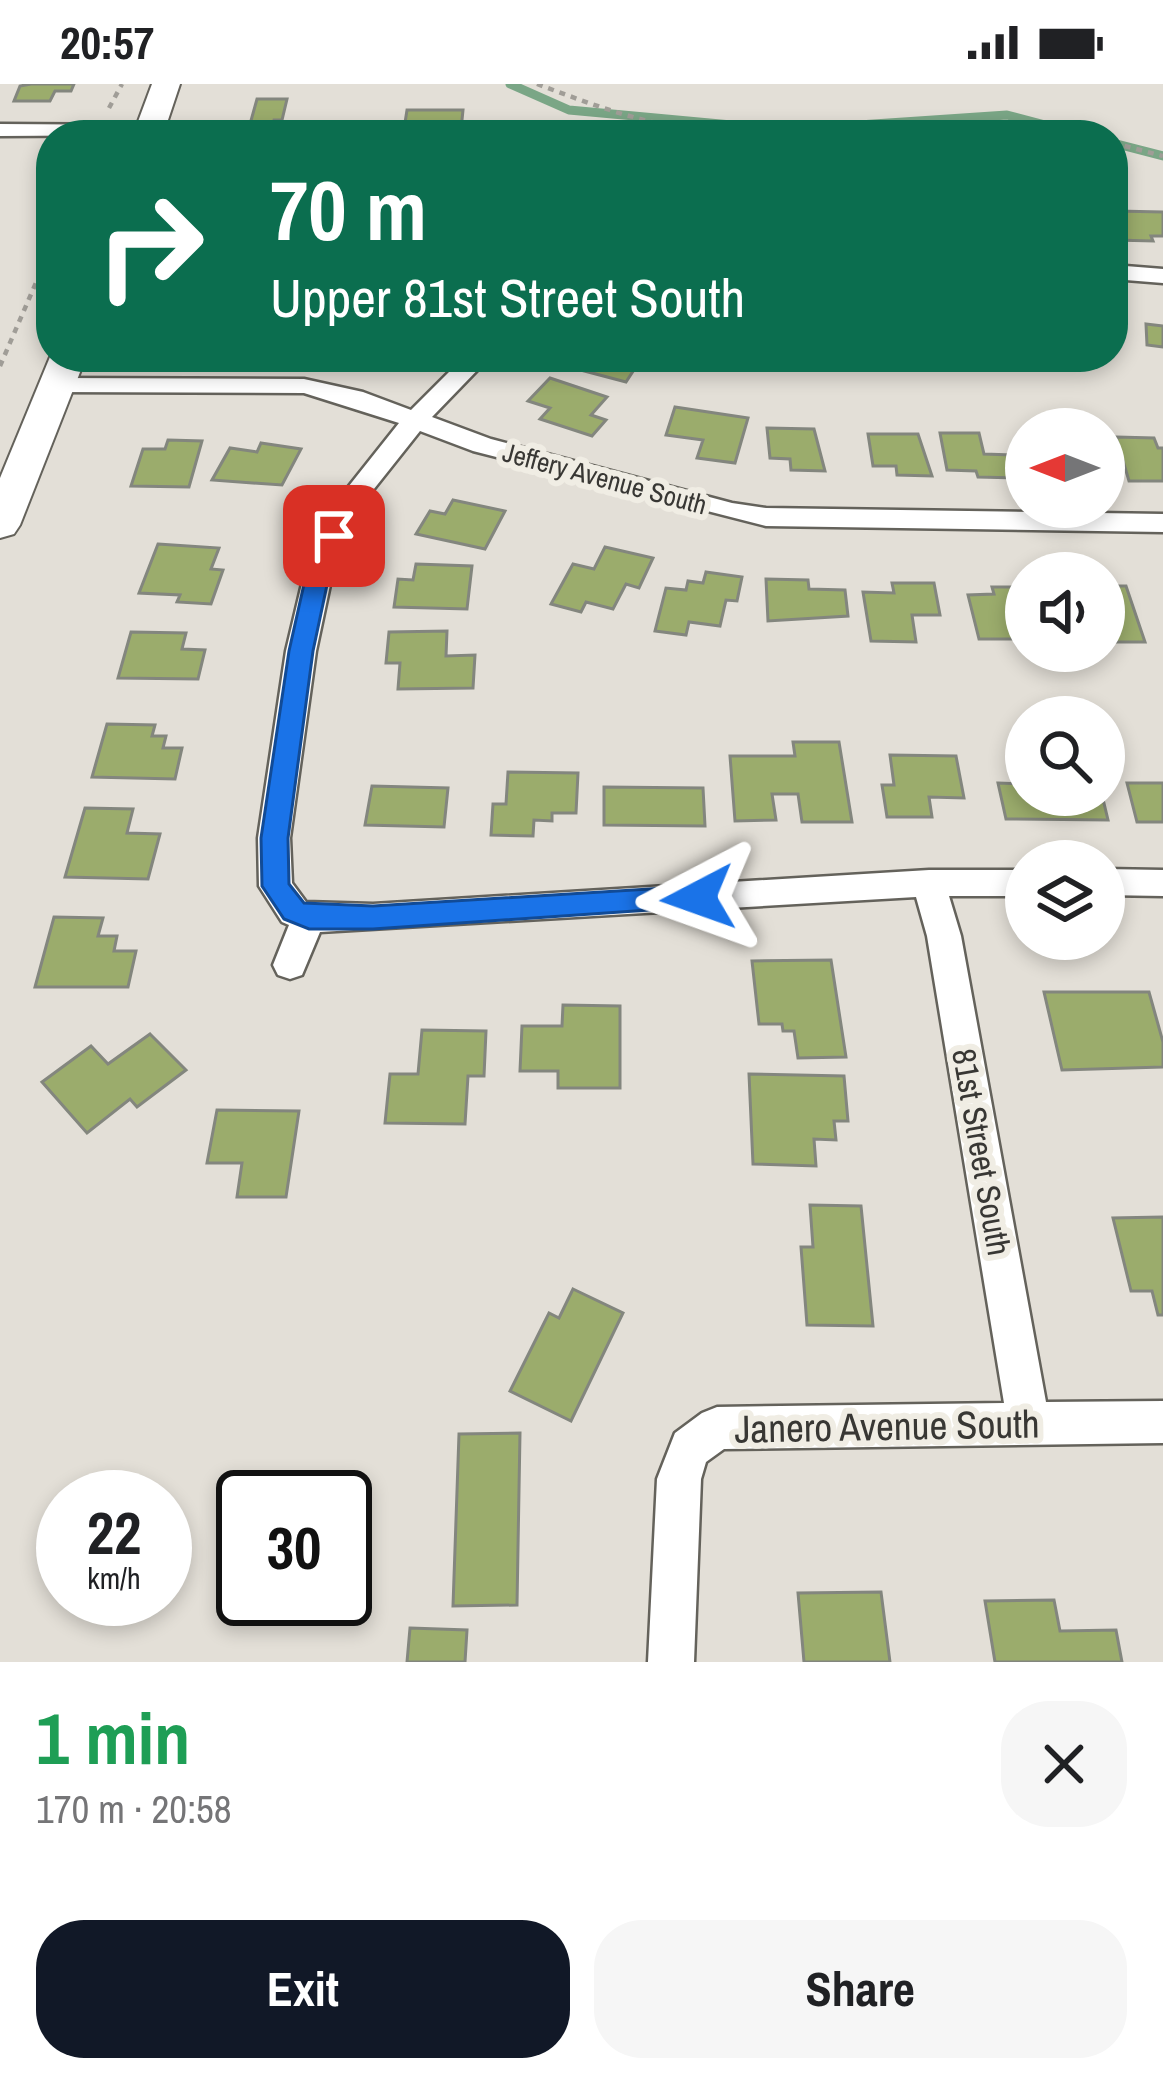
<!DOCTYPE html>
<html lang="en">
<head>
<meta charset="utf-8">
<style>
	body { margin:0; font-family:"Archivo Narrow",sans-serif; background:#f6f6f6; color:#202124; height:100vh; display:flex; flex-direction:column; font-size:45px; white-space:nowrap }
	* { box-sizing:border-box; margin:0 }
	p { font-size:39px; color:#757577 }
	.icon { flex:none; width:66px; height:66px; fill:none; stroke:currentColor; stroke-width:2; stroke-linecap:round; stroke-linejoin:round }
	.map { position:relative; height:1578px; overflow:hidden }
	.panel { display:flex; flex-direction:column; background:#fff; flex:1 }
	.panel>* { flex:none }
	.banner { position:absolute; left:36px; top:36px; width:1092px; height:252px; border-radius:48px; box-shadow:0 6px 18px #0003; background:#0b6e4f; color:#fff; overflow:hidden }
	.needle { width:78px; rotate:270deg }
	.controls { position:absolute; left:1005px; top:324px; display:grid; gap:24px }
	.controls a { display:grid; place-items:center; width:120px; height:120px; border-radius:50%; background:#fff; box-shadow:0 6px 18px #0003; font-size:60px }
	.speed { position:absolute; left:36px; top:1386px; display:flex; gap:24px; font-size:60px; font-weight:700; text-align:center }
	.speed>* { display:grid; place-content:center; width:156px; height:156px; border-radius:50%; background:#fff; box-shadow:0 6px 18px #0003; line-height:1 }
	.speed small { font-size:30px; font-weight:400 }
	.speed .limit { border:6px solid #111; border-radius:18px; background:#fff; color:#111 }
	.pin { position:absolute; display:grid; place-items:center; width:102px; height:102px; color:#fff; margin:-51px; border-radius:24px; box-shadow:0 6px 18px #0006 }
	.me { position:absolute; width:132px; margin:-66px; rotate:266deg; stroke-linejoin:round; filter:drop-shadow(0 0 9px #0008) }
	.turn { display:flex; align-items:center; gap:42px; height:252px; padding:0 36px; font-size:54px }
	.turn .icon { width:156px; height:156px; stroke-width:2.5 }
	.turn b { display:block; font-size:84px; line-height:102px }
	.round { display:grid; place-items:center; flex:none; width:126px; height:126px; border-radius:48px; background:#f6f6f6 }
	.head { display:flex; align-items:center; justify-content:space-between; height:204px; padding:0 36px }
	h1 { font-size:72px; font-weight:700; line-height:90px; color:#1e9e55 }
	.cta { display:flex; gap:24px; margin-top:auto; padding:24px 36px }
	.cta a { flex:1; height:138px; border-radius:48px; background:#111827; color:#fff; font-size:48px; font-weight:700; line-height:138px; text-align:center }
	.cta a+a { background:#f6f6f6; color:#202124 }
	.status { display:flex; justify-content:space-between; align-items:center; height:84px; padding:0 60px; background:#fff; direction:ltr }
	.status svg { height:33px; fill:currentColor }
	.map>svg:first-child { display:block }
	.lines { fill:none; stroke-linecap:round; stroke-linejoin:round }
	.stream { stroke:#7aa686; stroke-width:9 }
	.building { fill:#9bac6c; stroke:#83867e; stroke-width:3 }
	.minor-casing { stroke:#64625b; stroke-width:5 }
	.secondary-casing { stroke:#64625b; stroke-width:4 }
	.path { stroke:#a09d97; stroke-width:4.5; stroke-dasharray:6 6; stroke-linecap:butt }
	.minor { fill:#fff; fill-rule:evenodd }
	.secondary { fill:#fff; fill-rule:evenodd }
	.route { fill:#1a73e8; stroke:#114b97; stroke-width:3 }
	.labels { text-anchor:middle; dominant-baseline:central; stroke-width:12; stroke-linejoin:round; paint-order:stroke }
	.far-street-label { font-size:27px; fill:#383734; stroke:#f0ede4 }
	.street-label { font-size:33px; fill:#383734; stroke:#f0ede4 }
	.near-street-label { font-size:39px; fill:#383734; stroke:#f0ede4 }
</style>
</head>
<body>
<div class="status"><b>20:57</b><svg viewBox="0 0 49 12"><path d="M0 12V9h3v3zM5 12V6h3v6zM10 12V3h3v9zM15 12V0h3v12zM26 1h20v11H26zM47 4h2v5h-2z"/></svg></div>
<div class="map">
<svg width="1163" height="1578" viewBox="0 0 1163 1578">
	<rect width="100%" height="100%" fill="#e3dfd7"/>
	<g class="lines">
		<g class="stream">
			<polyline points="510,0 569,26 785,46 1007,31 1083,51"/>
			<polyline points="1113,59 1163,72"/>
		</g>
	</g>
	<g class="building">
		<polygon points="31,0 74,0 71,7 55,7 50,17 14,17 20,2"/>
		<polygon points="257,15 287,15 282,36 274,36 270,51 247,51"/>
		<polygon points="407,26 463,26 461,46 404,45"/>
		<polygon points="1116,127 1163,128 1163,152 1151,152 1153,157 1114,156 1113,140 1120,141"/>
		<polygon points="1146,240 1163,242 1163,263 1147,261"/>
		<polygon points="586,273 632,273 641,275 626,298 577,285"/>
		<polygon points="550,294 607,313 591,331 606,336 592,352 540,335 550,324 528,317"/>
		<polygon points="675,323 748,334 735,379 697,374 703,356 666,351"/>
		<polygon points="767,344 814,345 825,387 791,386 790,375 770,374"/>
		<polygon points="940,349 979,349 984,370 1012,371 1018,394 978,393 976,387 947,386"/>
		<polygon points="868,350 918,350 932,392 897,391 896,382 873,382"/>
		<polygon points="1116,353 1154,354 1158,364 1163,364 1163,397 1129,397"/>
		<polygon points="168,356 202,357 189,403 131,402 143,365 165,365"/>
		<polygon points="261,359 301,365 282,401 212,396 230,364 257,368"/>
		<polygon points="453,416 505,427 485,465 416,450 430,427 445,430"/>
		<polygon points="158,460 219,464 211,485 223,486 211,520 177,518 180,511 139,509"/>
		<polygon points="605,463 653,474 639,504 626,500 613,525 586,518 581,528 551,520 573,480 594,485"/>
		<polygon points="416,480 472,482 467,525 394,523 398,495 413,496"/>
		<polygon points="706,488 742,493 737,517 726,516 720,542 689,538 686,551 655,547 666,504 686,506 688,497 703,499"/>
		<polygon points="766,495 808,496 809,505 845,506 848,532 768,537"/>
		<polygon points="892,499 934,499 940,531 912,531 916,558 871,557 863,508 894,509"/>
		<polygon points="1104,502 1126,502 1145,558 1104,558"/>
		<polygon points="992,503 1026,503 1026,555 979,555 968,511 994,510"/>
		<polygon points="447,547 446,572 475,571 473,604 398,605 400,579 386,579 389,548"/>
		<polygon points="131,548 186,549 182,565 205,566 198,595 118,594"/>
		<polygon points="107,640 155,641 152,652 166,652 163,664 182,664 175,695 92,693"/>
		<polygon points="793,658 839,658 852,738 802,738 798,710 772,710 776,736 735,737 730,672 795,672"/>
		<polygon points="890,671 956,672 964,714 929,713 932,733 887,733 882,701 894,701"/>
		<polygon points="508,688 578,689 576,729 552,729 552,737 534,736 533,752 491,751 493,720 506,720"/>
		<polygon points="998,699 1026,700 1026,711 1102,711 1108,736 1006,735"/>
		<polygon points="1127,699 1163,699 1163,738 1137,738"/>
		<polygon points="372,702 448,704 444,743 365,741"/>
		<polygon points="604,703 703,704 705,742 604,741"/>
		<polygon points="85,724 133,725 127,749 160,750 148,795 65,793"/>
		<polygon points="54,833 103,834 98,852 117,852 114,867 136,867 128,903 35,903"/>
		<polygon points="831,876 846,973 798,974 794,947 783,947 782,940 759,940 752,877"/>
		<polygon points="1044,908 1149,908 1163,958 1163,983 1062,986"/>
		<polygon points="563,921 620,922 620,1004 558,1004 558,987 520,987 522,942 562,942"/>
		<polygon points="422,946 486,947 484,992 468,992 465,1040 385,1039 390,990 418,990"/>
		<polygon points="150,950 186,986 137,1023 130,1015 87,1049 42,998 91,962 108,980"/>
		<polygon points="749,990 844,992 848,1037 834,1037 836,1056 814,1055 816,1082 753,1080"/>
		<polygon points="217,1026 299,1027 286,1113 237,1113 242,1079 207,1079"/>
		<polygon points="810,1121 861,1122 873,1242 807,1241 801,1163 813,1163"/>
		<polygon points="1163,1133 1163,1231 1158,1231 1152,1207 1131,1207 1113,1134"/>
		<polygon points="573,1205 623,1229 571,1337 510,1307 549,1229 559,1234"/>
		<polygon points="520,1349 517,1521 453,1522 459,1350"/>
		<polygon points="881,1508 890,1578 804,1578 798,1509"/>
		<polygon points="1054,1516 1060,1547 1116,1546 1122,1578 995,1578 985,1517"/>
		<polygon points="410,1544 467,1546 465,1578 407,1578"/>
	</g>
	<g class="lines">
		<defs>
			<g id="minor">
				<polygon points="0,40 149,41 159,47 156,51 0,52"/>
				<polygon points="1113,181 1163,185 1163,199 1113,195"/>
				<polygon points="464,273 490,273 432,333 491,355 732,419 766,424 1163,430 1163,448 766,442 473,367 420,347 362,420 333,487 316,567 290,754 292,799 306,818 373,820 929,786 1026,786 1026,812 949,812 961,852 1046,1318 1163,1317 1163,1359 724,1365 706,1378 701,1395 694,1578 648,1578 657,1395 675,1349 702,1329 717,1323 1004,1319 927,852 916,813 320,848 302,891 290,895 278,891 273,881 289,841 282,838 259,802 258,754 286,567 305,487 337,417 399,339 304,309 57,308 45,301 57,294 304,295 363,308 411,326"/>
				<polygon points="1104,785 1163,786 1163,812 1104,811"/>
			</g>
			<g id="secondary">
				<polygon points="152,0 180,0 163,51 133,51"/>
				<polygon points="50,273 86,273 20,441 14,450 0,454 0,394"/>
			</g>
		</defs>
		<use href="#minor" class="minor-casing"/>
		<use href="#secondary" class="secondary-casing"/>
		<g class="path">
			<path d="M537,0C591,20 647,42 706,47C834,58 954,26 1083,51"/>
			<polyline points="109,24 122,0"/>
			<polyline points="1113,59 1163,72"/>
			<polyline points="0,282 51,164"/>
		</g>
		<use href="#minor" class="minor"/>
		<use href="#secondary" class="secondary"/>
	</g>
	<polygon class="route" points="334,445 346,452 330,487 313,567 288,754 289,800 304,819 373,822 698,802 711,814 707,822 373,845 309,845 284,835 262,802 261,754 289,567 307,487 326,447"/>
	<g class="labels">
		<g class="far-street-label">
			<text transform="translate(605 394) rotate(15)">Jeffery Avenue South</text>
		</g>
		<g class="street-label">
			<text transform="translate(982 1068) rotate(80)">81st Street South</text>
		</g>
		<g class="near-street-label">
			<text transform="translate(887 1342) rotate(-1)">Janero Avenue South</text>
		</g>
	</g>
</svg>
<div class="controls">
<a><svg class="needle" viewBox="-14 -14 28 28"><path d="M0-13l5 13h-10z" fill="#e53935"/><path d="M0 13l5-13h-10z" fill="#757577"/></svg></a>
<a><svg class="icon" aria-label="sound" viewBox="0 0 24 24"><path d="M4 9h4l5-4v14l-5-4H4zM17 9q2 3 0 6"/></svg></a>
<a><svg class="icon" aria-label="search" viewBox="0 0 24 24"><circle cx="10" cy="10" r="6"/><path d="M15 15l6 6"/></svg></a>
<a><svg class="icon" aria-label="layers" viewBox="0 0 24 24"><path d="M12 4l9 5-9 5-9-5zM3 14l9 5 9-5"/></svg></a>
</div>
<div class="speed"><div>22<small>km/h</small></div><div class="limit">30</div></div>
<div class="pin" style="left:334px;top:452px;background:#d93025"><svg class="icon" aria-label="arrive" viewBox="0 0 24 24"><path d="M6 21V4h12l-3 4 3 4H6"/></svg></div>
<svg class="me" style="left:698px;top:814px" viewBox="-20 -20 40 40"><path d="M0-17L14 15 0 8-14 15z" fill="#1a73e8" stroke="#fff" stroke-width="4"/></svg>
<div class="banner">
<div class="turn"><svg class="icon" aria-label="right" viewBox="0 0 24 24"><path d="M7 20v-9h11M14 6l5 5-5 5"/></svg><div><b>70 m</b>Upper 81st Street South</div></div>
</div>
</div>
<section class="panel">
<div class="head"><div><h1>1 min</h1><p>170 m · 20:58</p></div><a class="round"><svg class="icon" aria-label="close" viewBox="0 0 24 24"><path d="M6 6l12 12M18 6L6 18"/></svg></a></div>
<div class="cta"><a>Exit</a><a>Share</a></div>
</section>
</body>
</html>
